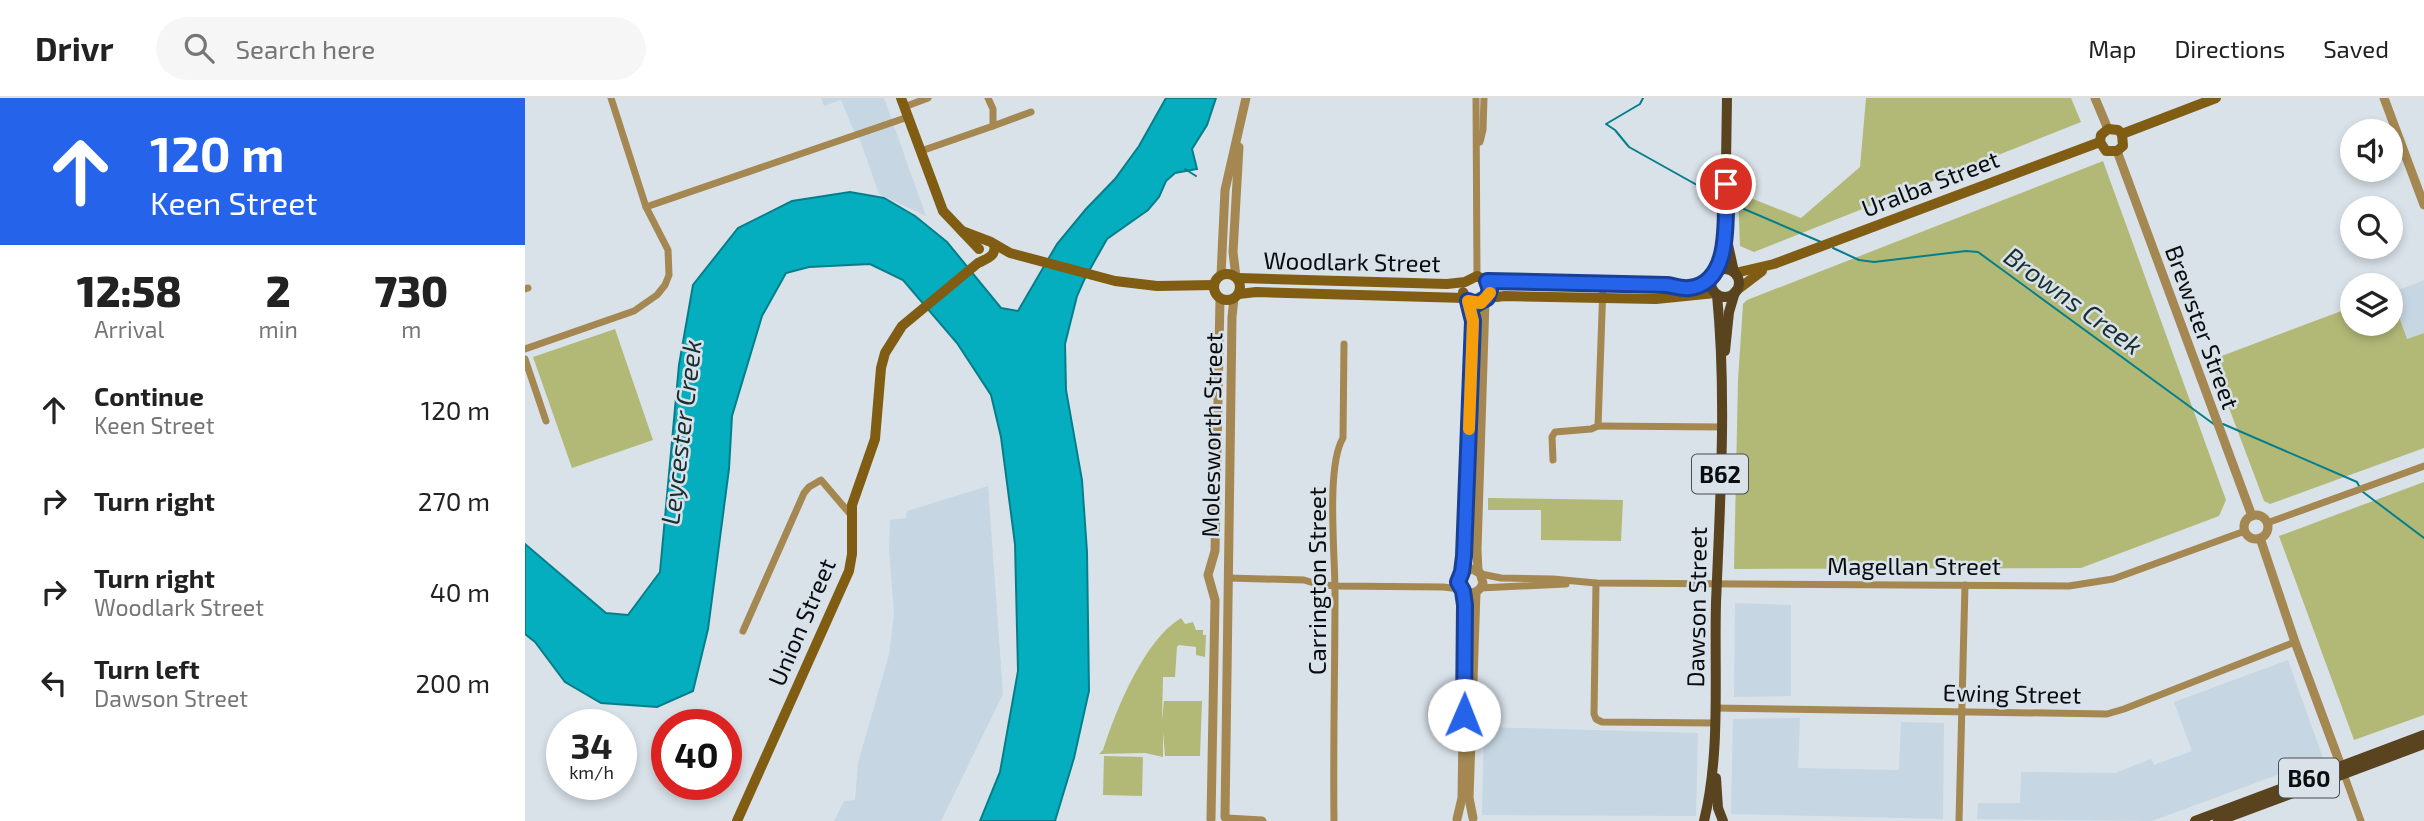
<!DOCTYPE html>
<html lang="en">
<head>
<meta charset="utf-8">
<style>
	body { margin:0; font-family:"Exo 2",sans-serif; background:#f6f6f6; color:#222; height:100vh; display:flex; flex-direction:column; font-size:26px; white-space:nowrap }
	* { box-sizing:border-box; margin:0 }
	p { font-size:23px; color:#767676 }
	.icon { flex:none; width:38px; height:38px; fill:none; stroke:currentColor; stroke-width:2; stroke-linecap:round; stroke-linejoin:round }
	.map { position:relative; flex:1; overflow:hidden }
	.sheet { display:flex; flex-direction:column; background:#fff; width:525px }
	.sheet>* { flex:none }
	.banner { background:#2563eb; color:#fff; overflow:hidden }
	.tools { position:absolute; left:1815px; top:21px; display:grid; gap:14px }
	.tools a { display:grid; place-items:center; width:63px; height:63px; border-radius:50%; background:#fff; box-shadow:0 4px 10px #0003; font-size:35px }
	.speed { position:absolute; left:21px; top:611px; display:flex; gap:14px; font-size:35px; font-weight:700; text-align:center }
	.speed>* { display:grid; place-content:center; width:91px; height:91px; border-radius:50%; background:#fff; box-shadow:0 4px 10px #0003; line-height:1 }
	.speed small { font-size:18px; font-weight:400 }
	.speed .limit { border:10px solid #d22; background:#fff; color:#111 }
	.pin { position:absolute; display:grid; place-items:center; width:60px; height:60px; color:#fff; margin:-30px; border:4px solid #fff; border-radius:50%; box-shadow:0 2px 7px #0007 }
	.me { position:absolute; width:77px; margin:-38px; rotate:1deg; stroke-linejoin:round; filter:drop-shadow(0 0 5px #0008) }
	.turn { display:flex; align-items:center; gap:24px; height:147px; padding:0 35px; font-size:32px }
	.turn .icon { width:91px; height:91px; stroke-width:2.5 }
	.turn b { display:block; font-size:49px; line-height:60px }
	.eta { display:flex; justify-content:space-evenly; align-items:center; height:119px; text-align:center }
	.eta b { font-size:42px; font-weight:800; line-height:49px }
	ul { padding:0; list-style:none }
	li { display:flex; align-items:center; gap:21px; height:91px; padding:0 35px }
	li div { flex:1 }
	li b { display:block; font-size:26px }
	li em { font-style:normal }
	header { display:flex; align-items:center; gap:42px; box-sizing:border-box; height:98px; padding:0 35px; background:#fff; border-bottom:2px solid #e0e0e0 }
	header strong { font-size:33px }
	nav { display:flex; gap:38px; margin-inline-start:auto; font-size:24px }
	.search { width:490px; height:63px; background:#f6f6f6; display:flex; align-items:center; gap:18px; box-sizing:border-box; padding:0 24px; border-radius:38px; color:#767676; font-size:26px }
	main { display:flex; flex:1; min-height:0 }
	.map>svg:first-child { display:block }
	.built { fill:#c6d6e2 }
	.green { fill:#b2b977 }
	.water { fill:#04aebf; stroke:#067e8a; stroke-width:2 }
	.lines { fill:none; stroke-linecap:round; stroke-linejoin:round }
	.stream { stroke:#067e8a; stroke-width:2 }
	.minor { stroke:#a58752; stroke-width:7 }
	.tertiary { stroke:#a58752; stroke-width:9 }
	.secondary { stroke:#805d13; stroke-width:10 }
	.primary { stroke:#59441f; stroke-width:10 }
	.route-casing { stroke:#184099; stroke-width:18 }
	.route { stroke:#2563eb; stroke-width:12 }
	.slow { stroke:#f59e0b; stroke-width:12 }
	.labels { text-anchor:middle; dominant-baseline:central; stroke-width:5; stroke-linejoin:round; paint-order:stroke }
	.shield { fill:#d9e2e9; stroke:#484d50; stroke-width:2 }
	.shield-label { font-size:23px; font-weight:bold; fill:#0a0d0f }
	.street-label { font-size:24px; fill:#0a0d0f; stroke:#d9e2e9 }
	.water-label { font-size:26px; font-style:italic; fill:#182f32; stroke:#d9e2e9 }
</style>
</head>
<body>
<header>
<strong>Drivr</strong>
<div class="search"><svg class="icon" aria-label="search" viewBox="0 0 24 24"><circle cx="10" cy="10" r="6"/><path d="M15 15l6 6"/></svg>Search here</div>
<nav><a>Map</a><a>Directions</a><a>Saved</a></nav>
</header>
<main>
<section class="sheet">
<div class="banner">
<div class="turn"><svg class="icon" aria-label="ahead" viewBox="0 0 24 24"><path d="M12 20V5M6 11l6-6 6 6"/></svg><div><b>120 m</b>Keen Street</div></div>
</div>
<div class="eta">
<div><b>12:58</b><p>Arrival</p></div>
<div><b>2</b><p>min</p></div>
<div><b>730</b><p>m</p></div>
</div>
<ul>
<li><svg class="icon" aria-label="ahead" viewBox="0 0 24 24"><path d="M12 20V5M6 11l6-6 6 6"/></svg><div><b>Continue</b><p>Keen Street</p></div><em>120 m</em></li>
<li><svg class="icon" aria-label="right" viewBox="0 0 24 24"><path d="M7 20v-9h11M14 6l5 5-5 5"/></svg><div><b>Turn right</b></div><em>270 m</em></li>
<li><svg class="icon" aria-label="right" viewBox="0 0 24 24"><path d="M7 20v-9h11M14 6l5 5-5 5"/></svg><div><b>Turn right</b><p>Woodlark Street</p></div><em>40 m</em></li>
<li><svg class="icon" aria-label="left" viewBox="0 0 24 24"><path d="M17 20v-9H6M10 6l-5 5 5 5"/></svg><div><b>Turn left</b><p>Dawson Street</p></div><em>200 m</em></li>
</ul>
</section>
<div class="map">
<svg width="1899" height="723" viewBox="0 0 1899 723">
	<rect width="100%" height="100%" fill="#d9e2e9"/>
	<g class="built">
		<polygon points="296,0 359,0 401,118 354,96 335,42 328,31 316,2 299,8"/>
		<polygon points="1899,182 1899,235 1882,241 1866,195"/>
		<polygon points="463,388 478,596 416,723 309,723 319,703 330,702 333,665 364,557 369,516 364,450 365,422 381,420 382,413"/>
		<polygon points="1210,505 1266,507 1266,598 1209,599"/>
		<polygon points="1763,562 1798,660 1627,723 1452,721 1453,705 1495,705 1496,674 1590,675 1626,661 1629,667 1667,653 1649,604"/>
		<polygon points="1275,620 1273,670 1374,672 1376,624 1419,625 1418,721 1206,716 1208,621"/>
		<polygon points="959,629 1173,635 1171,718 957,717"/>
	</g>
	<g class="green">
		<polygon points="1341,0 1546,0 1556,24 1229,154 1215,148 1213,95 1276,120 1335,69"/>
		<polygon points="1578,63 1701,402 1694,418 1556,470 1209,471 1213,282 1218,206 1222,202"/>
		<polygon points="1866,196 1882,241 1899,235 1899,350 1745,406 1739,403 1686,262 1827,209 1827,226 1866,226"/>
		<polygon points="90,231 128,342 47,370 8,259"/>
		<polygon points="1899,384 1899,617 1829,642 1754,438"/>
		<polygon points="963,400 1098,402 1096,443 1016,442 1016,412 963,412"/>
		<path d="M656,520L660,526L668,524L671,532H678V537H681L680,559L671,557V549L654,547L652,549L650,579H638L637,622L639,603H677L675,658H640L638,634V659L620,655L574,656L578,652C591,612 619,542 656,520Z"/>
		<polygon points="579,658 618,659 617,698 578,697"/>
	</g>
	<polygon class="water" points="641,0 691,0 682,27 667,51 672,71 650,75 641,83 634,99 623,112 582,141 560,180 552,198 540,246 541,292 557,382 562,454 564,593 549,660 530,723 455,723 475,674 493,573 490,446 476,339 466,297 432,245 378,182 345,166 284,169 261,175 237,218 207,318 204,371 183,531 168,593 132,609 76,605 40,584 10,544 0,536 0,446 81,515 103,517 135,474 154,267 168,187 213,130 267,103 325,94 359,100 390,118 422,144 476,210 493,213 532,146 561,111 590,81 614,48"/>
	<g class="lines">
		<g class="stream">
			<polyline points="1118,0 1115,6 1081,26 1090,32 1104,49 1197,101"/>
			<polyline points="660,71 671,78"/>
			<polyline points="1205,105 1296,144"/>
			<polyline points="1308,150 1334,162 1349,164 1441,153 1453,154 1690,327"/>
			<polyline points="1698,326 1832,384 1835,390"/>
			<polyline points="1838,394 1899,440"/>
		</g>
		<g class="minor">
			<polyline points="951,0 952,178"/>
			<polyline points="379,9 403,0"/>
			<polyline points="468,28 506,14"/>
			<polyline points="955,44 958,32 959,0"/>
			<polyline points="396,53 468,28 468,11 463,0"/>
			<polyline points="121,109 383,19"/>
			<polyline points="0,191 3,190"/>
			<polyline points="0,251 109,213 132,197 140,187 144,177 143,152 121,109 86,0"/>
			<polyline points="0,261 21,323"/>
			<polyline points="1073,328 1196,329"/>
			<polyline points="1028,362 1027,339 1030,334 1066,331 1073,328 1078,186"/>
			<polyline points="1742,425 1899,368"/>
			<polyline points="956,476 976,480 1028,481 1071,485 1544,488 1588,481 1720,433"/>
			<polyline points="704,480 779,482 792,486 810,488 918,489 936,491"/>
			<polyline points="1071,485 1069,616 1071,621 1077,624 1189,625"/>
			<polyline points="955,490 1041,486"/>
			<polyline points="218,533 279,395 284,389 296,382 326,417"/>
			<polyline points="1190,610 1582,616 1599,611 1770,544"/>
			<polyline points="1819,676 1836,723"/>
			<path d="M809,723C808,646 810,570 810,493C810,457 801,368 818,340L819,246"/>
			<polyline points="1434,723 1440,487"/>
		</g>
		<g class="tertiary">
			<polyline points="1570,0 1583,31"/>
			<polyline points="1859,0 1899,107"/>
			<polyline points="1592,53 1727,418"/>
			<polyline points="696,177 700,92 721,0"/>
			<polyline points="711,179 708,154 714,49"/>
			<circle cx="1731" cy="429" r="12"/>
			<polyline points="1735,440 1770,544 1816,668"/>
			<path d="M937,474L947,471L955,475L958,485C955,493 949,497 940,494L933,484L937,474L940,449L947,249L948,223L943,203"/>
			<polyline points="953,474 952,451 960,203"/>
			<polyline points="700,719 707,219 709,200"/>
			<polyline points="948,720 944,700 951,494"/>
			<polyline points="686,721 690,502 683,477 690,453 695,200"/>
			<polyline points="702,721 737,723"/>
			<polyline points="932,721 937,700 940,507 938,493"/>
		</g>
		<g class="secondary">
			<polyline points="376,0 418,113 454,151"/>
			<polyline points="1597,36 1691,0"/>
			<polyline points="1575,44 1581,53 1592,53 1598,48 1597,36"/>
			<polyline points="1575,44 1576,37 1583,31 1593,32 1597,36"/>
			<polyline points="437,133 466,144 485,155 590,183 632,188 689,187"/>
			<polyline points="1210,175 1249,166 1575,44"/>
			<circle cx="702" cy="189" r="13"/>
			<path d="M713,180L922,186L940,184L952,178L962,183L978,185L1142,187C1160,190 1172,191 1187,179"/>
			<polyline points="1212,192 1237,173"/>
			<polyline points="938,194 943,203 956,205 965,196 962,183"/>
			<polyline points="714,196 731,194 940,200"/>
			<polyline points="962,200 980,198 1131,201 1190,195"/>
			<path d="M212,723L324,473L327,456V407L350,341L356,270L360,255L377,228L453,165C461,161 472,158 469,147"/>
		</g>
		<g class="primary">
			<polyline points="1202,142 1209,174"/>
			<circle cx="1200" cy="185" r="14"/>
			<polyline points="1192,173 1197,157 1200,129 1202,0"/>
			<polyline points="1200,253 1204,214 1210,194"/>
			<polyline points="1191,680 1193,710 1198,723"/>
			<path d="M1179,723C1196,654 1189,576 1191,505C1195,403 1202,299 1192,197"/>
			<polyline points="1670,723 1899,637"/>
			<polyline points="1693,723 1899,646"/>
		</g>
	</g>
	<g class="lines">
		<defs>
			<path id="route" d="M939,617L940,507L938,493L933,484L937,474L939,458L947,249L948,223L943,203L951,206L962,200L965,192L962,183L1142,187C1149,188 1157,191 1164,190C1208,186 1200,117 1201,86"/>
		</defs>
		<use href="#route" class="route-casing"/>
		<use href="#route" class="route"/>
		<polyline class="slow" points="944,331 948,223 943,203 956,205 965,195"/>
	</g>
	<g class="labels">
		<g class="shield">
			<rect x="1167" y="356.5" width="56" height="39" rx="5"/>
			<rect x="1754" y="660.5" width="60" height="39" rx="5"/>
		</g>
		<g class="shield-label">
			<text x="1195" y="376">B62</text>
			<text x="1784" y="680">B60</text>
		</g>
		<g class="street-label">
			<text transform="translate(1405 85) rotate(-21)">Uralba Street</text>
			<text transform="translate(827 163) rotate(1)">Woodlark Street</text>
			<text transform="translate(1678 229) rotate(70)">Brewster Street</text>
			<text transform="translate(686 337) rotate(-89)">Molesworth Street</text>
			<text x="1389" y="467">Magellan Street</text>
			<text transform="translate(791 483) rotate(-90)">Carrington Street</text>
			<text transform="translate(1171 509) rotate(-89)">Dawson Street</text>
			<text transform="translate(276 524) rotate(-67)">Union Street</text>
			<text transform="translate(1487 595) rotate(1)">Ewing Street</text>
		</g>
		<g class="water-label">
			<text transform="translate(1549 202) rotate(36)">Browns Creek</text>
			<text transform="translate(155 334) rotate(-83)">Leycester Creek</text>
		</g>
	</g>
</svg>
<div class="tools">
<a><svg class="icon" aria-label="sound" viewBox="0 0 24 24"><path d="M4 9h4l5-4v14l-5-4H4zM17 9q2 3 0 6"/></svg></a>
<a><svg class="icon" aria-label="search" viewBox="0 0 24 24"><circle cx="10" cy="10" r="6"/><path d="M15 15l6 6"/></svg></a>
<a><svg class="icon" aria-label="layers" viewBox="0 0 24 24"><path d="M12 4l9 5-9 5-9-5zM3 14l9 5 9-5"/></svg></a>
</div>
<div class="speed"><div>34<small>km/h</small></div><div class="limit">40</div></div>
<div class="pin" style="left:1201px;top:86px;background:#d93025"><svg class="icon" aria-label="arrive" viewBox="0 0 24 24"><path d="M6 21V4h12l-3 4 3 4H6"/></svg></div>
<svg class="me" style="left:939px;top:617px" viewBox="-20 -20 40 40"><circle r="19" fill="#fff"/><path d="M0-13L10 11 0 6-10 11z" fill="#2563eb"/></svg>
</div>
</main>
</body>
</html>
